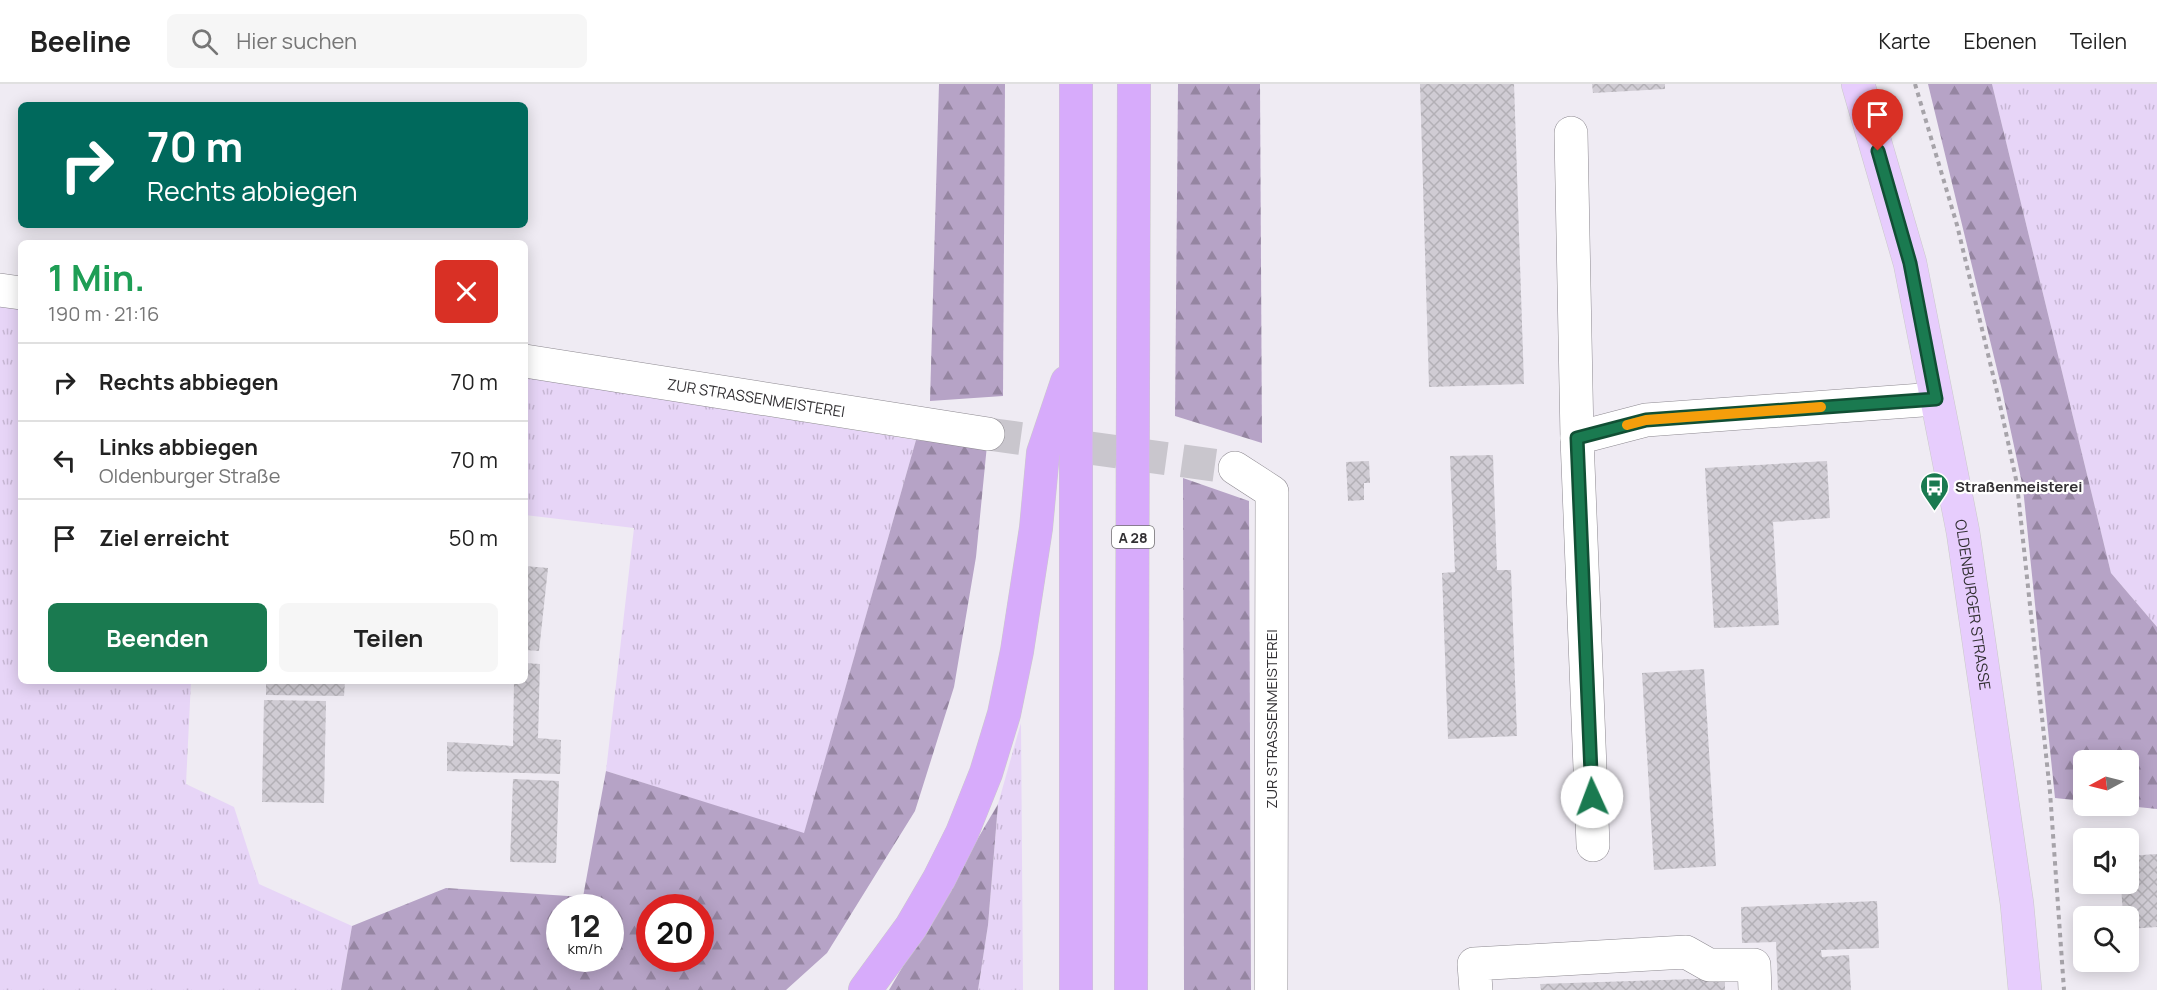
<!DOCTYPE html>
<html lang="de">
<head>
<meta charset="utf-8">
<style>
	body { margin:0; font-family:Manrope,sans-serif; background:#f6f6f6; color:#222; height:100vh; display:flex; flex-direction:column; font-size:22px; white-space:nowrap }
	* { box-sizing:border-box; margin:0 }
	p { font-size:20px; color:#767676 }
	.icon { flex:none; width:33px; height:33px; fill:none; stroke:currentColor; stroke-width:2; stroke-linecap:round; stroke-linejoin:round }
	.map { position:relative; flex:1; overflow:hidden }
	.drawer { position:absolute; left:18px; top:156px; width:510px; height:444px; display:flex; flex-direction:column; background:#fff; border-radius:9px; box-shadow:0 3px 15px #0003 }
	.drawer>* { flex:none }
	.banner { position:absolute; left:18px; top:18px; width:510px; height:126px; border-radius:9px; box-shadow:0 3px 15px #0003; background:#00695c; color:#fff; overflow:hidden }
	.needle { width:39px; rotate:263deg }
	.controls { position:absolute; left:2073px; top:666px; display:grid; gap:12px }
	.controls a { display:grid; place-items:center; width:66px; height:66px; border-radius:9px; background:#fff; box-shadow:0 3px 15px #0003; font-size:30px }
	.speed { position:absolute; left:546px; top:810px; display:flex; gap:12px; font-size:30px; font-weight:700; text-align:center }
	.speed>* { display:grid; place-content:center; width:78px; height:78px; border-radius:50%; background:#fff; box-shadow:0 3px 15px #0003; line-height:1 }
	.speed small { font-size:15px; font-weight:400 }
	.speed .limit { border:9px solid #d22; background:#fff; color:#111 }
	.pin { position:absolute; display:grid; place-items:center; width:51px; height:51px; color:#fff; margin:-62px -26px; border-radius:50% 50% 50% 0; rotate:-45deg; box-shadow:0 0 6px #0007 }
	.pin .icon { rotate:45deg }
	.me { position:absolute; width:66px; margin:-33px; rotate:358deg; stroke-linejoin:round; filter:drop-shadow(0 0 4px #0008) }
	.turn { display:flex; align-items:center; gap:21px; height:126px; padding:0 30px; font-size:27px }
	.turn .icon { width:78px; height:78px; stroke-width:2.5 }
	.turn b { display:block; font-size:42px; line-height:51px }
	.round { display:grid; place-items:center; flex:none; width:63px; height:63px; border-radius:9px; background:#f6f6f6 }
	.headline { display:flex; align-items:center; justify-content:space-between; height:102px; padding:0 30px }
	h1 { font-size:36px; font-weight:700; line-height:45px; color:#1e9e55 }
	.action { display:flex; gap:12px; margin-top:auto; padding:12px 30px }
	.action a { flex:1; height:69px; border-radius:9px; background:#1a7a50; color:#fff; font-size:24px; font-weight:700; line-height:69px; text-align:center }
	.action a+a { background:#f6f6f6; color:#222 }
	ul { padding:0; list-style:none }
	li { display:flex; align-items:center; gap:18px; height:78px; padding:0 30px; border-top:2px solid #e0e0e0 }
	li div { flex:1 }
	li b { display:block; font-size:22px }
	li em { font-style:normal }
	header { display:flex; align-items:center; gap:36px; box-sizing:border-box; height:84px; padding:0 30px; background:#fff; border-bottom:2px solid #e0e0e0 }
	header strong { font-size:28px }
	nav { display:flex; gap:33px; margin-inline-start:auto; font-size:21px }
	.search { width:420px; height:54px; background:#f6f6f6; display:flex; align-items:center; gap:15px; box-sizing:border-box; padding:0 21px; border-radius:9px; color:#767676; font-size:22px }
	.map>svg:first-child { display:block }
	.grass { fill:url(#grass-tufts) }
	.forest { fill:url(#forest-firs); fill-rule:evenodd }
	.building { fill:url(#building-cross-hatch) }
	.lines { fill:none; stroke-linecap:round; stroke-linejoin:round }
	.minor-tunnel { stroke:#c9c6cd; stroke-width:33; stroke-dasharray:33 16; stroke-linecap:butt }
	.minor-casing { stroke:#8d8990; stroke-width:34 }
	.major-casing { stroke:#cac9ca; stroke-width:34 }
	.highway-casing { stroke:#cac9ca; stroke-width:34 }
	.path { stroke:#a6a3a9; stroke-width:4; stroke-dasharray:4.5 4.5; stroke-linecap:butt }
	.minor { stroke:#fff; stroke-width:33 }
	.major { stroke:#e7cdfd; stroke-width:33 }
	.highway { stroke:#d7abfb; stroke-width:33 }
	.route-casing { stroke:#114f34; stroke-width:15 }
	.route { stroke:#1a7a50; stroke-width:10 }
	.slow { stroke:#f59e0b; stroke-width:10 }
	.labels { text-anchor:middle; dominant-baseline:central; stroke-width:4.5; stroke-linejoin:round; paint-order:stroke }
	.shield { fill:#fff; stroke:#706e70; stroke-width:1.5 }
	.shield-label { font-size:14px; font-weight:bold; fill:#323033 }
	.street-label { font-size:15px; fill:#323033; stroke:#fff }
	.poi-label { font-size:15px; font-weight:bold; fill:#323033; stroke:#fff; text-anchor:start }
</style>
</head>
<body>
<header>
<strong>Beeline</strong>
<div class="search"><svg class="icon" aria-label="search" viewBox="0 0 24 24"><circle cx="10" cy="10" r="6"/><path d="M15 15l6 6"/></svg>Hier suchen</div>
<nav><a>Karte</a><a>Ebenen</a><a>Teilen</a></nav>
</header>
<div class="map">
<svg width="2157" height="906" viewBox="0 0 2157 906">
	<defs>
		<pattern id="grass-tufts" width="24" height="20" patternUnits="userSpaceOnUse" patternTransform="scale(1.5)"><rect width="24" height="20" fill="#e7d5f7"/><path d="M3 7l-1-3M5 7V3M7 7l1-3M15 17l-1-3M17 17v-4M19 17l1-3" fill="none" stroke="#c7b7d4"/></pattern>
		<pattern id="forest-firs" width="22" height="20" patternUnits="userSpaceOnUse" patternTransform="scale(1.5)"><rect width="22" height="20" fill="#b6a3c6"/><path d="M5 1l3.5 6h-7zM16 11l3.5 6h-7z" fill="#9585a1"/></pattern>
		<pattern id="building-cross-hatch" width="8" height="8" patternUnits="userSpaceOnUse" patternTransform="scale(1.5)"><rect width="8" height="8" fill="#d0ccd4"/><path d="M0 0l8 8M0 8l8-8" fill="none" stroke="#b3b0b6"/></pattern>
	</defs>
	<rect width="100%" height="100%" fill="#efebf3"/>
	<g class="grass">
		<polygon points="1992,0 2157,0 2157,543 2111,489"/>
		<polygon points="0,219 21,222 21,597 191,597 186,700 234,723 259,800 352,842 341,906 0,906"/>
		<polygon points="525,293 916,356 804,750 606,687 634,444 525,431"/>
		<polygon points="1021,639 1023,906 978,906 988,841 998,720"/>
	</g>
	<g class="forest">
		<polygon points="939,0 1005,0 1003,312 930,317"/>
		<polygon points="1178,0 1260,0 1262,359 1175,332"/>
		<polygon points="1928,0 1992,0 2111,489 2157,543 2157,725 2128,722 2128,676 2084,676 2083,717 2055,714 2023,404 2002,306"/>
		<path d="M916,356L987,361L976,473L954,603L915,727L827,869L786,906H341L352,842L446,804L583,813L606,687L804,749ZM560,824H610V874H560ZM650,824H700V874H650Z"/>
		<polygon points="1183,394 1249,417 1251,906 1184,906"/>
		<polygon points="998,720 988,841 978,906 889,906"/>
	</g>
	<g class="building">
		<polygon points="1420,0 1514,0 1524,300 1429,303"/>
		<polygon points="1592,0 1665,0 1665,5 1593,9"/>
		<polygon points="1493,371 1497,486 1511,486 1517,652 1448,655 1442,489 1455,488 1450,372"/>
		<polygon points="1369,377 1370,399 1364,399 1364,416 1348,417 1346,378"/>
		<polygon points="1827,377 1830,434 1773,438 1779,541 1714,544 1705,384"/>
		<polygon points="525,482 548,484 539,567 525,566"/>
		<polygon points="525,579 540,580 538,654 561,656 560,690 447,687 447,658 513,662 514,597 525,597"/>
		<polygon points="1704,585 1716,782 1654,786 1642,589"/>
		<polygon points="266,597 345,597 344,612 266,611"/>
		<polygon points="264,616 326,617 324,719 262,718"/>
		<polygon points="513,695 559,697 556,779 510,778"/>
		<polygon points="2157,770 2157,843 2128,845 2128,832 2123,832 2121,800 2128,800 2128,772"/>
		<polygon points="1877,817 1879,864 1821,866 1822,873 1849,871 1851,906 1778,906 1776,858 1742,859 1741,823"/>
		<polygon points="1725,894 1725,906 1541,906 1540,900"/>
	</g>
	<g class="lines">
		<polyline class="minor-tunnel" points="988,350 1235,384"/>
		<defs>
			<g id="minor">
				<polyline points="1571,49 1577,354"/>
				<polyline points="0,206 21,209"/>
				<path id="s1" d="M525,277L988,350"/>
				<polyline points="1235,384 1272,408 1271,906"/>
				<polyline points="1593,761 1577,354 1646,336 1936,315"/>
				<polyline points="1476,906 1474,880 1686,868 1709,881 1754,881 1755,906"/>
			</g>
			<g id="major">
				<path id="s2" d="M1858,0L1910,179L1963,448L2017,820L2025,906"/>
			</g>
			<g id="highway">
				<polyline points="865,906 911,843 939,795 962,749 986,689 1004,630 1017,567 1036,444 1043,369 1067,298"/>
				<polyline points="1076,906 1076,0"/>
				<polyline points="1131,906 1134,0"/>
			</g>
		</defs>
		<use href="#minor" class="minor-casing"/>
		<use href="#major" class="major-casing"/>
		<use href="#highway" class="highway-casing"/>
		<polyline class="path" points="1915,0 1957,141 1999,316 2017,400 2050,708 2064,906"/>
		<use href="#minor" class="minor"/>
		<use href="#major" class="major"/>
		<use href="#highway" class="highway"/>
	</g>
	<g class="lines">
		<defs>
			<polyline id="route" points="1592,713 1577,354 1646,336 1936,315 1910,179 1878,67"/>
		</defs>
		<use href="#route" class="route-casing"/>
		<use href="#route" class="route"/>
		<polyline class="slow" points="1627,341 1646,336 1821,323"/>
	</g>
	<defs>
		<symbol id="bus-pin" viewBox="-11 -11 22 30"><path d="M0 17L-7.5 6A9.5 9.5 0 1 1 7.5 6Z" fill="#1a7a50" stroke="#fff"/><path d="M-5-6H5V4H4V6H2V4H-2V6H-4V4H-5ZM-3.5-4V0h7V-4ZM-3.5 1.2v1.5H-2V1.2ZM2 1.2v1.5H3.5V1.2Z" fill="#fff"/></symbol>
	</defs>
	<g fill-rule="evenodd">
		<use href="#bus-pin" x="1918" y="386" width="33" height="45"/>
	</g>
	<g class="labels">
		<rect class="shield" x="1112" y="442" width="42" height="22" rx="4.5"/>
		<g class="shield-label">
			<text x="1133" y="453">A 28</text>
		</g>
		<g class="street-label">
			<text stroke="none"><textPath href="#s1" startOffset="234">ZUR STRASSENMEISTEREI</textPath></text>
			<text stroke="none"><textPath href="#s2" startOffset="534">OLDENBURGER STRASSE</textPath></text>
			<text transform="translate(1271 635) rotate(-90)">ZUR STRASSENMEISTEREI</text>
		</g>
		<g class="poi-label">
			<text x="1955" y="402">Straßenmeisterei</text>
		</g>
	</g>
</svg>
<div class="controls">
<a><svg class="needle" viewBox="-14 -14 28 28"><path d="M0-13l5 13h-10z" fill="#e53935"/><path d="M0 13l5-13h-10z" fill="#767676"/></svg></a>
<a><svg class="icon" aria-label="sound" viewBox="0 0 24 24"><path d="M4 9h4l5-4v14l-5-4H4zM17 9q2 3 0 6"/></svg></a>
<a><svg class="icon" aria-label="search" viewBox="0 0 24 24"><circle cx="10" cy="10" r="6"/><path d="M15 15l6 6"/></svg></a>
</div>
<div class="speed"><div>12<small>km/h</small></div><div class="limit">20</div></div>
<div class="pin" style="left:1878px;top:67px;background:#d93025"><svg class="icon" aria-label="arrive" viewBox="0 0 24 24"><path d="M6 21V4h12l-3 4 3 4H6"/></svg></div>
<svg class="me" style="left:1592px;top:713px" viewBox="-20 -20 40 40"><circle r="19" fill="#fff"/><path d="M0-13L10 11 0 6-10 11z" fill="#1a7a50"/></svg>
<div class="banner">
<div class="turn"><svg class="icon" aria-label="right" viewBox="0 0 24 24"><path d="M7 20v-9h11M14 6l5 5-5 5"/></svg><div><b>70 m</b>Rechts abbiegen</div></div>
</div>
<section class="drawer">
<div class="headline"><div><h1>1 Min.</h1><p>190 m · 21:16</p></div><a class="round" style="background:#d93025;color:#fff"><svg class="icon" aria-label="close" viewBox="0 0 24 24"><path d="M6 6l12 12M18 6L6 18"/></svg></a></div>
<ul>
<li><svg class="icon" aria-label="right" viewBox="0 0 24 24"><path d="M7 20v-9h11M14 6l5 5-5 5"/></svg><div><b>Rechts abbiegen</b></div><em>70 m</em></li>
<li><svg class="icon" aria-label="left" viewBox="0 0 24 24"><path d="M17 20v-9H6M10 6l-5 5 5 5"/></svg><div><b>Links abbiegen</b><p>Oldenburger Straße</p></div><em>70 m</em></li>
<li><svg class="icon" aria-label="arrive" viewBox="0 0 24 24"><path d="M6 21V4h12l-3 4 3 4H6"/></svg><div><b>Ziel erreicht</b></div><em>50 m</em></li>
</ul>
<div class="action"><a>Beenden</a><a>Teilen</a></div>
</section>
</div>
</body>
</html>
